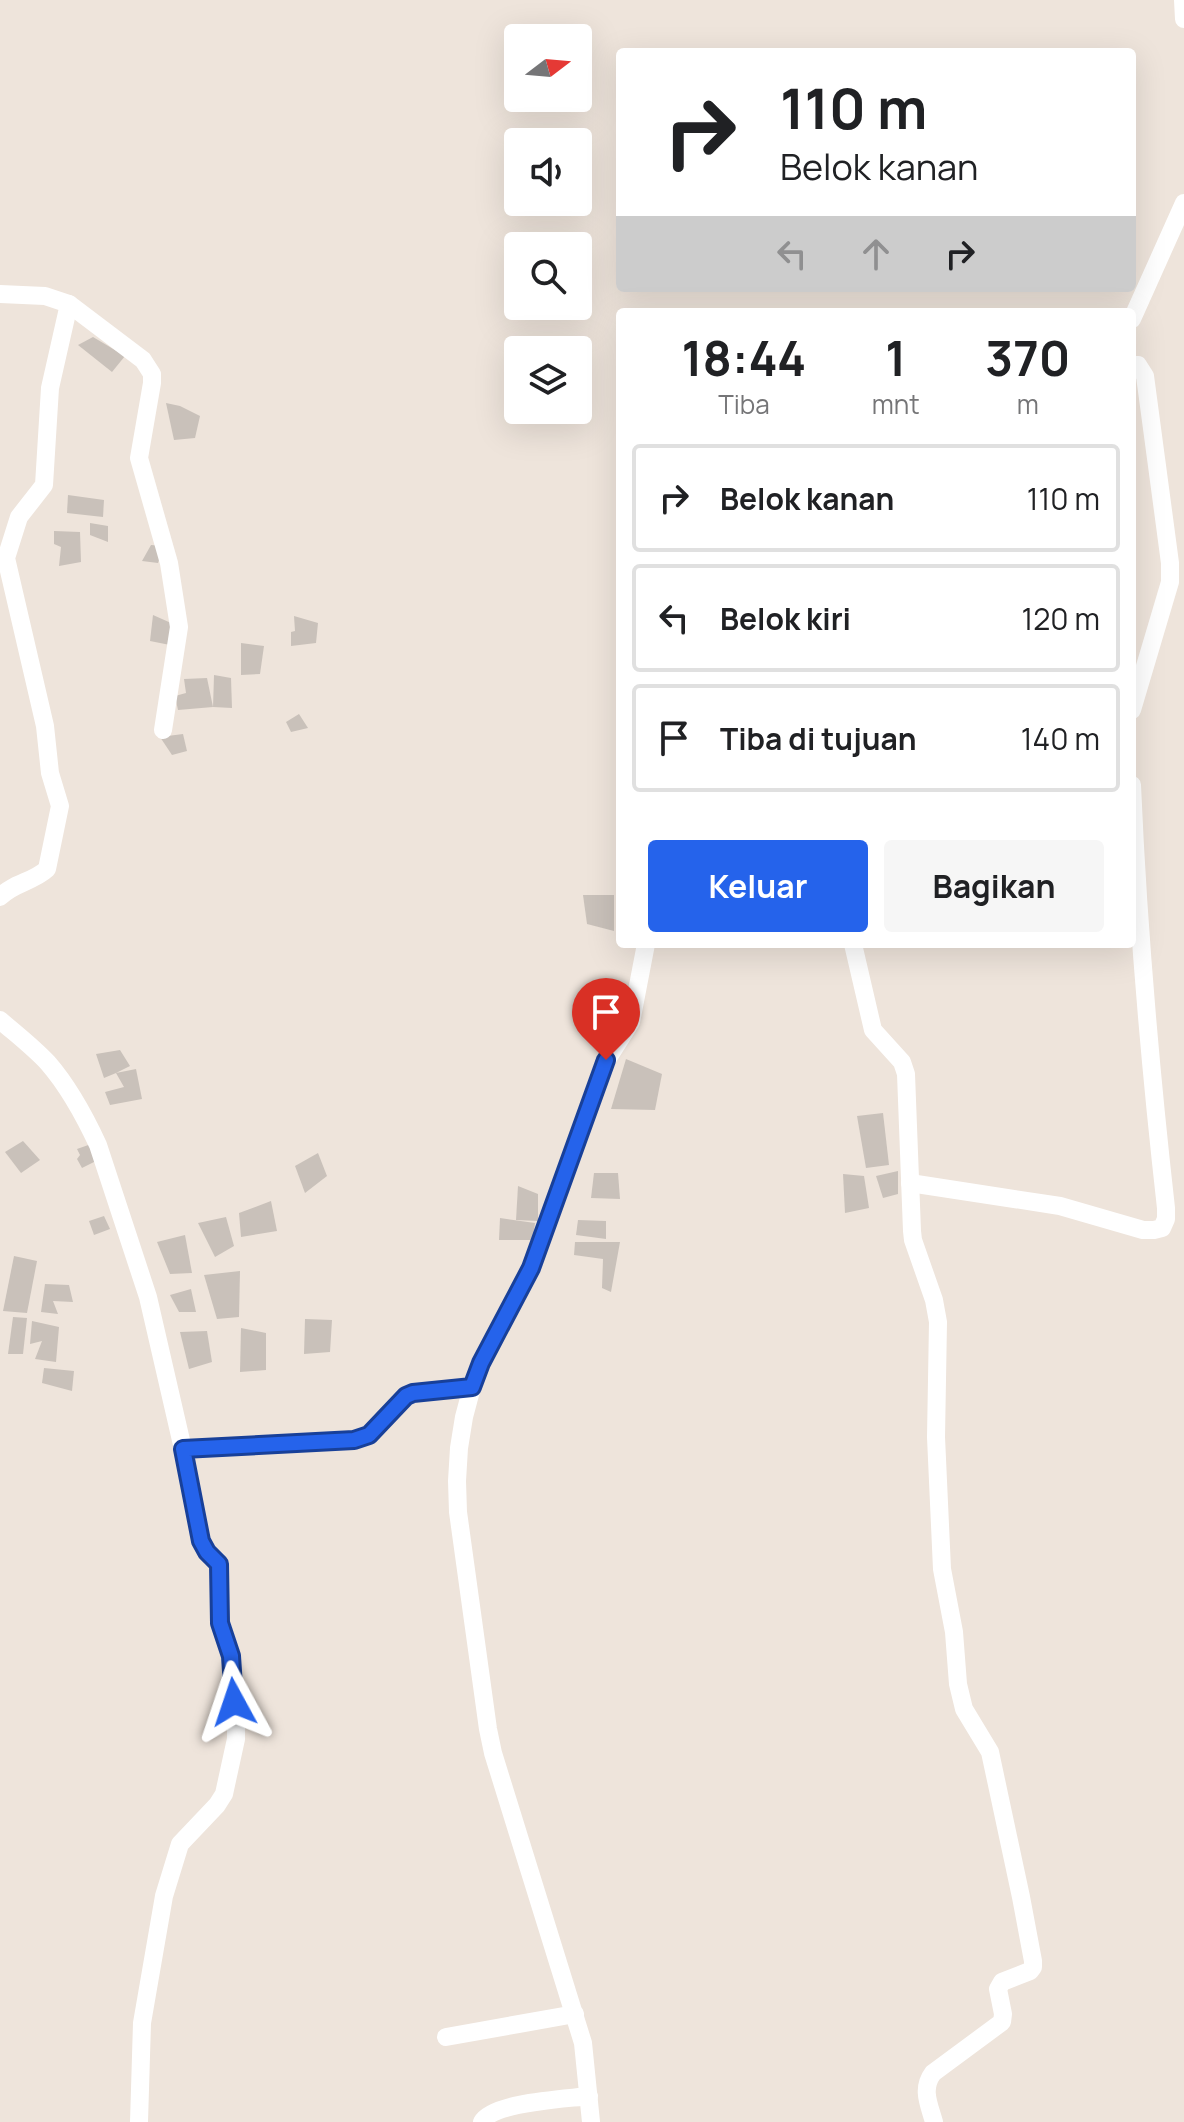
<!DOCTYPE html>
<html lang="id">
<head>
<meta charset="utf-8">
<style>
	body { margin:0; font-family:Manrope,sans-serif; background:#f6f6f6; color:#202124; height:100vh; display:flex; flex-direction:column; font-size:30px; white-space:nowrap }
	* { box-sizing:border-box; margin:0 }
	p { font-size:26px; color:#757577 }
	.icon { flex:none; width:44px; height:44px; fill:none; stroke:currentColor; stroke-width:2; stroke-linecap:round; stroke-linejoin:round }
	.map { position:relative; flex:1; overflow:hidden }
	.panel { position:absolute; left:616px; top:308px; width:520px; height:640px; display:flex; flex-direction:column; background:#fff; border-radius:8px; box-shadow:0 8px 32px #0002 }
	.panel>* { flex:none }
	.guide { position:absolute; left:616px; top:48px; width:520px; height:244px; border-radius:8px; box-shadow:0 8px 32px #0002; background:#fff; color:#202124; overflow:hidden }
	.needle { width:52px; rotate:74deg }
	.fabs { position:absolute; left:504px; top:24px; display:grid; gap:16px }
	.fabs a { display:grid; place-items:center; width:88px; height:88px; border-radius:8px; background:#fff; box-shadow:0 8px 32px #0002; font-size:40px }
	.pin { position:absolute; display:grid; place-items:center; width:68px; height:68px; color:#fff; margin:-82px -34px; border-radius:50% 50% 50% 0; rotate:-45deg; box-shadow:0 0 8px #0007 }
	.pin .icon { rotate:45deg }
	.me { position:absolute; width:88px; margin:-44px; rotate:355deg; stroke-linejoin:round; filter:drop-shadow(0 0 6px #0008) }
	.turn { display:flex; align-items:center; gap:28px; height:168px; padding:0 32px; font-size:36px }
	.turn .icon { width:104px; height:104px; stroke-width:2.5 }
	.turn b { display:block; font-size:56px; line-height:68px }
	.lanes { display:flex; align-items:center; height:76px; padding:0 32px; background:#0003; justify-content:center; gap:40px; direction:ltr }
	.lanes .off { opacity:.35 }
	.eta { display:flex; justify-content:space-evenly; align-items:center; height:136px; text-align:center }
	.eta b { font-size:48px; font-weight:700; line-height:56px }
	.cta { display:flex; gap:16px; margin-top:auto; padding:16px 32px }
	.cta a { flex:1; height:92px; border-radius:8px; background:#2563eb; color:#fff; font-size:32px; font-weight:700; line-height:92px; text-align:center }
	.cta a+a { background:#f6f6f6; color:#202124 }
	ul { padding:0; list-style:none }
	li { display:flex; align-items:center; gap:24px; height:108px; margin:0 16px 12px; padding:0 16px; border:4px solid #e0e0e0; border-radius:8px }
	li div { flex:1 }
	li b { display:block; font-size:30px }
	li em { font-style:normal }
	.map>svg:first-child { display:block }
	.building { fill:#c9c1ba }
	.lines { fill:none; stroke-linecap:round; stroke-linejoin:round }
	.street { stroke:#fff; stroke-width:18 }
	.route-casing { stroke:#184099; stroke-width:20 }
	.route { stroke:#2563eb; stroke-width:14 }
</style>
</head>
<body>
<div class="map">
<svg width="1184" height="2122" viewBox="0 0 1184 2122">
	<rect width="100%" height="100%" fill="#eee4db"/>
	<g class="building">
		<polygon points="93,337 125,356 112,372 78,345"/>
		<polygon points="166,403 180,406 200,416 195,438 174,440"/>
		<polygon points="68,495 104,500 103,517 67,513"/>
		<polygon points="90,523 108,526 108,542 90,535"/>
		<polygon points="54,531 80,532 81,562 59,566 61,547 54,544"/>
		<polygon points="151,545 164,546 158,563 142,561"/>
		<polygon points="153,615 171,623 170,645 150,641"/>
		<polygon points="294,616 318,623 316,643 291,646 291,632 295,631"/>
		<polygon points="241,643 264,646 260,674 241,675"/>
		<polygon points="214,675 231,678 232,708 213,707"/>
		<polygon points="207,678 213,707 178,710 175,696 186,693 184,679"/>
		<polygon points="299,714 308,728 291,732 286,722"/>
		<polygon points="183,734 187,751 172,755 160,737"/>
		<polygon points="583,895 614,895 614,931 587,924"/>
		<polygon points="624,986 625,1017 585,1017 586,988"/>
		<polygon points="120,1050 130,1066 116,1073 136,1069 142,1099 110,1105 105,1092 124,1087 116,1073 104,1078 96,1054"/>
		<polygon points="626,1059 662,1074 655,1110 611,1109"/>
		<polygon points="883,1113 889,1165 866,1168 857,1116"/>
		<polygon points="23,1141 40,1160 21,1173 5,1152"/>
		<polygon points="94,1143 100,1159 82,1168 77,1159 80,1155 77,1149"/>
		<polygon points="318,1153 327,1176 305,1193 295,1166"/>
		<polygon points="898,1171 898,1194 883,1198 876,1176"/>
		<polygon points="594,1173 618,1173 620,1199 591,1198"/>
		<polygon points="843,1174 864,1176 869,1208 845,1213"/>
		<polygon points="518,1186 538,1194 538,1221 516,1220"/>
		<polygon points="271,1201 277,1231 241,1237 239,1213"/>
		<polygon points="104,1216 110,1229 94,1235 89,1221"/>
		<polygon points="226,1217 234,1246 215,1257 198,1223"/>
		<polygon points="500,1218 535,1223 533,1240 499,1240"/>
		<polygon points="578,1220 606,1221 606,1239 576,1235"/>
		<polygon points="185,1235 192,1273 170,1274 157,1242"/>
		<polygon points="575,1242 620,1242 611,1292 602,1288 603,1259 574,1255"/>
		<polygon points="14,1256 37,1261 27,1313 3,1311"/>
		<polygon points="240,1271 239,1317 217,1319 204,1275"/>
		<polygon points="45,1284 69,1285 73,1302 53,1301 58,1314 41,1312"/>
		<polygon points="191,1289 196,1312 179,1312 170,1295"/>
		<polygon points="13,1317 27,1318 23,1354 8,1354"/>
		<polygon points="305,1319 332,1320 330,1352 304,1354"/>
		<polygon points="32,1321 59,1327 56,1362 35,1359 42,1341 30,1344"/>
		<polygon points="241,1328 266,1333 266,1370 240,1372"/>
		<polygon points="207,1331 212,1362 189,1369 180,1332"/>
		<polygon points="44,1368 74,1371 72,1391 42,1383"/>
	</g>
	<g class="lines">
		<g class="street">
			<polyline points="1183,0 1184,19"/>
			<path d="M0,294L45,296L69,304L50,388L44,485L19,517L6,558L45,726L50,773L60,806L47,869C33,882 13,883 0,897"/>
			<polyline points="69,304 143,360 152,374 152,383 139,458 169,563 179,627 163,730"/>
			<polyline points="1132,319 1184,203"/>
			<polyline points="1132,365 1138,365 1145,376 1170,563 1170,582 1132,710"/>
			<path d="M853,944L873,1030L902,1062L906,1074L912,1231L913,1240L934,1300L938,1322L936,1437L942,1569L954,1632L958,1684L964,1709L990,1752L1021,1897L1033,1961V1967L1030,1971L1002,1982L998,1989L1003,2014L1002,2022L933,2073C921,2089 929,2104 934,2122"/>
			<path d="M0,1020C16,1034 33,1047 48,1063C68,1086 85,1117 98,1145L148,1297L183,1449L201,1541L207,1552L217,1560L220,1569L219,1616L231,1656L236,1726V1739L224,1794L217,1805L180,1844L164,1896L142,2023L139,2122"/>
			<path d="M910,1183L1060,1206L1143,1230H1154L1162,1228L1166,1219V1208C1150,1066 1138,927 1132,785"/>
			<polyline points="183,1449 354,1440 369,1435 406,1396 413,1393 472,1387"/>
			<polyline points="446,2037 575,2014"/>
			<path d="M482,2122C493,2102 566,2099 589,2096"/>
			<polyline points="591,2122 583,2043 493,1753 488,1729 458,1512 457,1481 459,1448 464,1417 472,1387 481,1363 531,1268 603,1066 631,1022 646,944"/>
		</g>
	</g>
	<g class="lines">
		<defs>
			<polyline id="route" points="234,1702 231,1656 220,1623 219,1564 207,1552 201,1541 183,1449 354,1440 369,1435 406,1396 413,1393 472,1387 481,1363 531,1268 606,1060"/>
		</defs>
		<use href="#route" class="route-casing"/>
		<use href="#route" class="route"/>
	</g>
</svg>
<div class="fabs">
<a><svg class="needle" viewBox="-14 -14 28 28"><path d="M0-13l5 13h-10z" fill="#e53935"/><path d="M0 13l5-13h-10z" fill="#757577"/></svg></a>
<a><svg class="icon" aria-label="sound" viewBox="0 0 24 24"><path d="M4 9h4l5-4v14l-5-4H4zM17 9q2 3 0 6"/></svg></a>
<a><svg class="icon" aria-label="search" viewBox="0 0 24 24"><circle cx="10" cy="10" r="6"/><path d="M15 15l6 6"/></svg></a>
<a><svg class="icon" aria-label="layers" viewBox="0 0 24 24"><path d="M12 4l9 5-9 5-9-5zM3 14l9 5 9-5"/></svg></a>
</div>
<div class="pin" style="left:606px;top:1060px;background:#d93025"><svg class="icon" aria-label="arrive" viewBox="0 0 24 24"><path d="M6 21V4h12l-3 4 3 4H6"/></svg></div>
<svg class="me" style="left:234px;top:1702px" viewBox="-20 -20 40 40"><path d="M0-17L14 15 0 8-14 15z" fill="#2563eb" stroke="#fff" stroke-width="4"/></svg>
<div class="guide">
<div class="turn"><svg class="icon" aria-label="right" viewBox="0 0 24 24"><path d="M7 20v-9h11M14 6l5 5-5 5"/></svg><div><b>110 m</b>Belok kanan</div></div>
<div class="lanes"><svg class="icon off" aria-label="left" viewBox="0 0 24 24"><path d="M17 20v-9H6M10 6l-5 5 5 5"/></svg><svg class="icon off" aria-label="ahead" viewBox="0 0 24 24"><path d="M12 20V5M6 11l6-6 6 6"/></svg><svg class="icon" aria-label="right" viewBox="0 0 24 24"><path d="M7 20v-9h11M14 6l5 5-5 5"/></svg></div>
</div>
<section class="panel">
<div class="eta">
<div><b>18:44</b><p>Tiba</p></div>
<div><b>1</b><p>mnt</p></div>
<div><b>370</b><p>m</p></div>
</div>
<ul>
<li><svg class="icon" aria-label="right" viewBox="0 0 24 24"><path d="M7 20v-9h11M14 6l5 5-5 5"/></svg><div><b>Belok kanan</b></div><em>110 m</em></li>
<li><svg class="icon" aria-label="left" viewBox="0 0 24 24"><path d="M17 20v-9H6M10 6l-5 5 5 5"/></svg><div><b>Belok kiri</b></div><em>120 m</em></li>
<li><svg class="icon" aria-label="arrive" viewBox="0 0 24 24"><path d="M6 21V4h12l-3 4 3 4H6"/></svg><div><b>Tiba di tujuan</b></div><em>140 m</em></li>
</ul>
<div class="cta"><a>Keluar</a><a>Bagikan</a></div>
</section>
</div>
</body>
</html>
